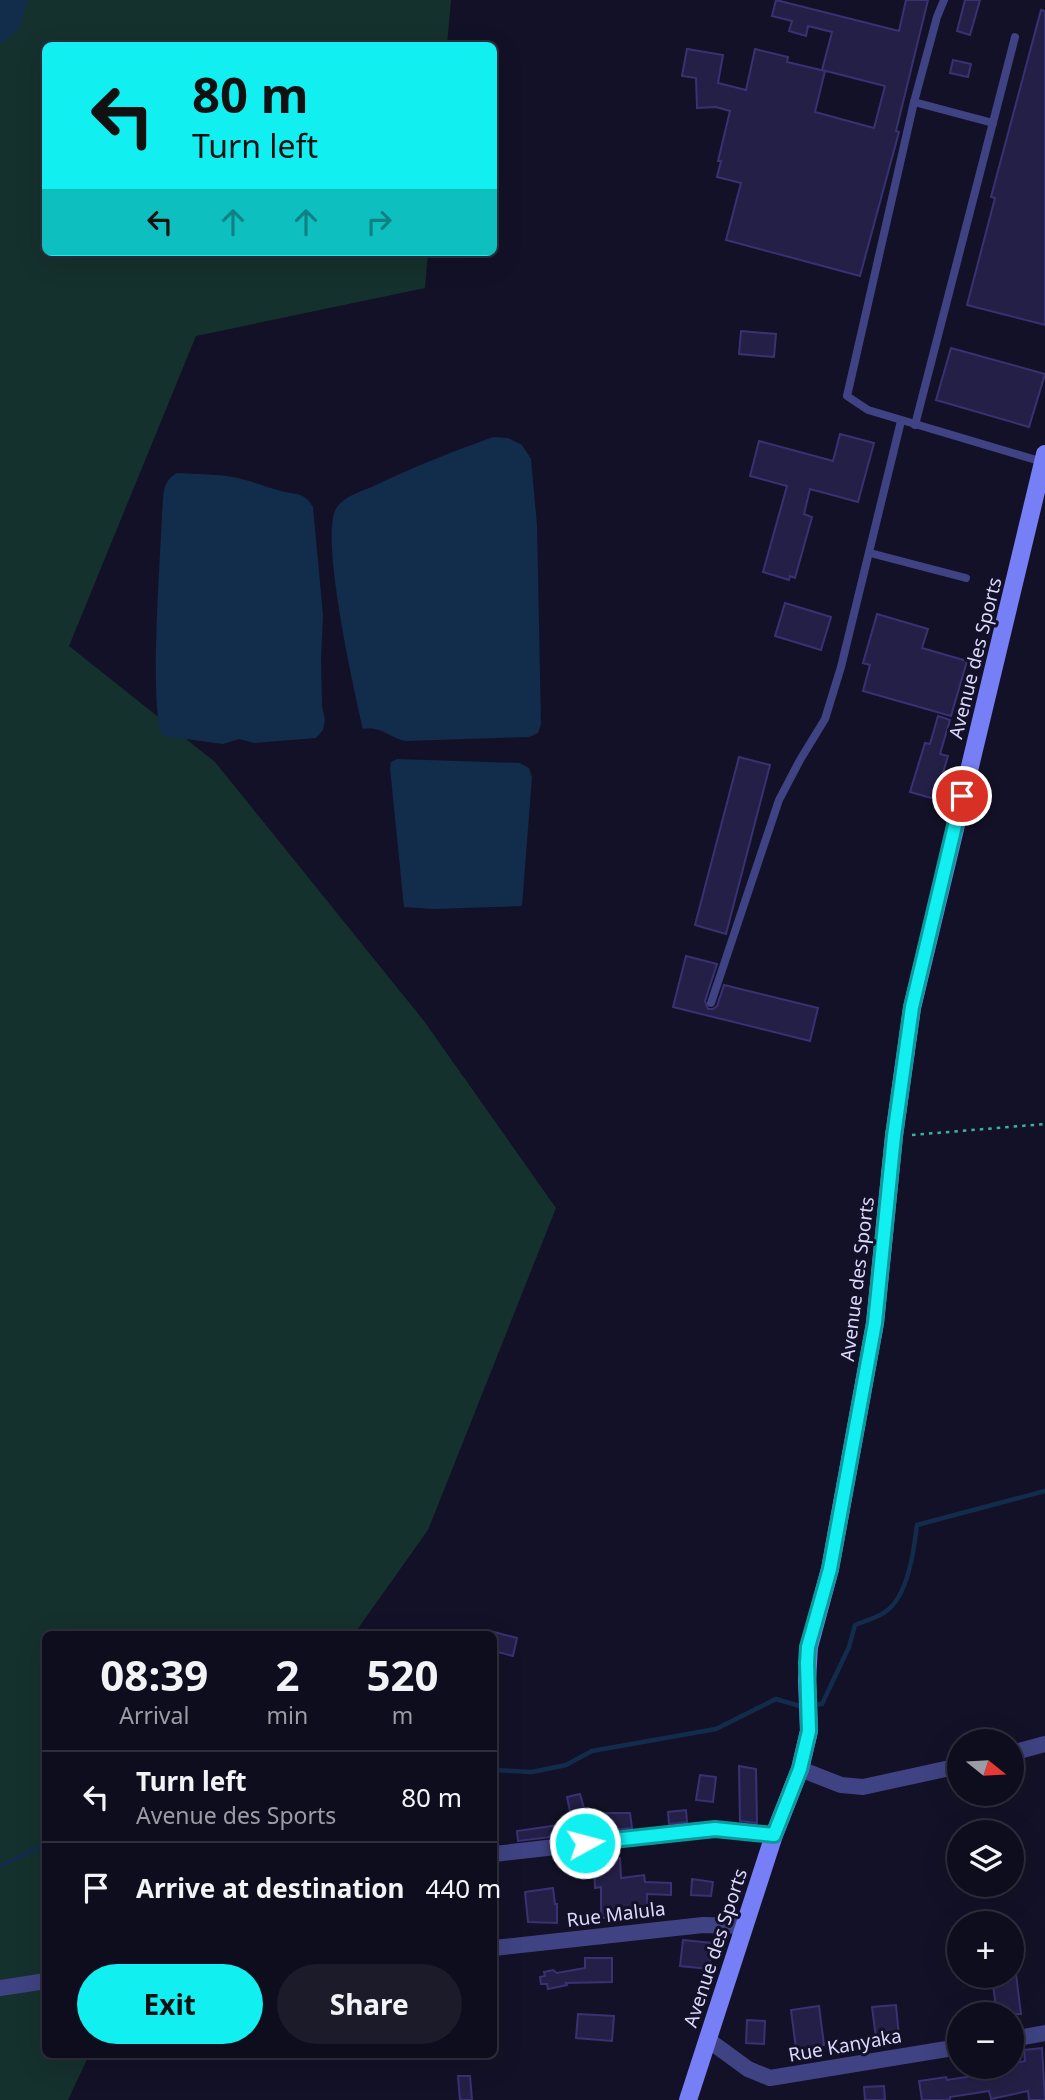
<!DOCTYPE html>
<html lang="en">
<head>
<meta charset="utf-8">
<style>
	body { margin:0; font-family:"Noto Sans",sans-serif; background:#1c1b2a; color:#f1f3f6; height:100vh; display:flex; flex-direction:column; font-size:26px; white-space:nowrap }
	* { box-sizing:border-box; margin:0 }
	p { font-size:23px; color:#9b9ca4 }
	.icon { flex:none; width:38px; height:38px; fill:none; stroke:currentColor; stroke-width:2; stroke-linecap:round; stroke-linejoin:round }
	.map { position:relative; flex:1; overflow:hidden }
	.details { position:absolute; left:42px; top:1631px; width:455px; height:427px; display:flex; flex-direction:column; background:#0e0d1d; border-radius:10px; box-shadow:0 7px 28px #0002,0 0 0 2px #2e2d3b }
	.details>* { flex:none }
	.top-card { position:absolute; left:42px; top:42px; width:455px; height:214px; border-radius:10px; box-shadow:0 7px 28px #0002,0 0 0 2px #2e2d3b; background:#12eff1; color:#111; overflow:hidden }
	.needle { width:46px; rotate:108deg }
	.controls { position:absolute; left:947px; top:1729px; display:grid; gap:14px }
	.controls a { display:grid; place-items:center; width:77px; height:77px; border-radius:50%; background:#0e0d1d; box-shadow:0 7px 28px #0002,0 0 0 2px #2e2d3b; font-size:35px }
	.pin { position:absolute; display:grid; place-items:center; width:60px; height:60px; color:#fff; margin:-30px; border:4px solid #fff; border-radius:50%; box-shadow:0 2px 7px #0007 }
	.me { position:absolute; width:77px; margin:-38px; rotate:83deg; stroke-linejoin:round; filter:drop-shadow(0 0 5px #0008) }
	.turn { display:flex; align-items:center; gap:24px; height:147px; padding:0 35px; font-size:32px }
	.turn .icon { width:91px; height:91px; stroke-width:2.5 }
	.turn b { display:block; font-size:49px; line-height:60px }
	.lanes { display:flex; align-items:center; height:66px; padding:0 35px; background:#0003; justify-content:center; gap:35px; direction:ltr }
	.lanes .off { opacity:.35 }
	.eta { display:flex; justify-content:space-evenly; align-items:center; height:119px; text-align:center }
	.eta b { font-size:42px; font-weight:700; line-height:49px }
	.primary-button { display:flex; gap:14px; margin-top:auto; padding:14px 35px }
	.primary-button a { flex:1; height:80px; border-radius:42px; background:#12eff1; color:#111; font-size:28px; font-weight:700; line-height:80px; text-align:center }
	.primary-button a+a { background:#1c1b2a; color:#f1f3f6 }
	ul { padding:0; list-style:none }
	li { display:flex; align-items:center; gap:21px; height:91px; padding:0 35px; border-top:2px solid #2e2d3b }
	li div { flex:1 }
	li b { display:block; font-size:26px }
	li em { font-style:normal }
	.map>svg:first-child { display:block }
	.green { fill:#15312d }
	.water { fill:#122c4b }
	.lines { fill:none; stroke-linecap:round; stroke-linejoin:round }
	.stream { stroke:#122c4b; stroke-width:4.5 }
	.building { fill:#231f47; stroke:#393272; stroke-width:2 }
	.path { stroke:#38b3a1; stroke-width:2.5; stroke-dasharray:3.5 5; stroke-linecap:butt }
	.lane { stroke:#3f4383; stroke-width:8 }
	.street { stroke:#3f4383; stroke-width:16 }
	.secondary { stroke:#777ff7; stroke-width:18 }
	.route-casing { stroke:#0c9b9d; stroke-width:18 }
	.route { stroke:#12eff1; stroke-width:12 }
	.labels { text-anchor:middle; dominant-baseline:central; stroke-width:6; stroke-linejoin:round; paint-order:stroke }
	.street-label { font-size:19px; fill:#dbdafd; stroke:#131127 }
</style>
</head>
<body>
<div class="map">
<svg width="1045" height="2100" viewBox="0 0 1045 2100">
	<rect width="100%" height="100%" fill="#131127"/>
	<polygon class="green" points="0,0 451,0 447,45 46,46 46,252 428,252 425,288 196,336 69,646 215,762 424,1021 556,1208 428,1530 354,1634 46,1634 46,2054 89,2055 68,2100 0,2100"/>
	<g class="water">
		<polygon points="0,0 28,0 19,29 0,45"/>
		<path d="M493,437L508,438L522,445L531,459L537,525L541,724L538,733L529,737L406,741C387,737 383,726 363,729C355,693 318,532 337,507C345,496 362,491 374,486C413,467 452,452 493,437Z"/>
		<path d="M177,473C195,474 215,474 233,477C250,480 265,487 281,491C296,495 305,492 313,507L323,615L321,659L322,706L325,720L323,730L316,738L254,743L239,739L223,744L163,736C148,713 161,551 162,513C164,497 161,481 177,473Z"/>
		<polygon points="397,759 520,763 529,768 532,777 522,906 433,909 404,907 390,768 391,762"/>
	</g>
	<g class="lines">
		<g class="stream">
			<path d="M812,1705L822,1704L849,1647L855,1625C864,1621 877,1618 885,1612C908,1597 914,1550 917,1525L1045,1491"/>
			<polyline points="494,1770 532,1772 566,1765 592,1751 716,1729 776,1699 803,1707"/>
			<polyline points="0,1866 46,1844"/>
		</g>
	</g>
	<g class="building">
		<polygon points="776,0 899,31 906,0 928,0 896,131 899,132 860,276 726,240 741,183 717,177 721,161 718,161 730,111 716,107 697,108 696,78 682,76 687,49 723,55 718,83 746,90 755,49 788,57 787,62 825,71 815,112 874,128 885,86 822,70 832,32 808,26 806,36 789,31 792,21 772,16"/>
		<polygon points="965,0 980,0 970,35 957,31"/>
		<polygon points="1041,10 1045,11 1045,325 967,305 995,198 991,197"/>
		<polygon points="953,60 971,64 968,77 950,73"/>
		<polygon points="741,331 776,334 774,357 739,354"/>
		<polygon points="951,348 1045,374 1029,427 936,400"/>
		<polygon points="840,434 874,443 858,502 810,489 804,514 812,517 795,578 790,576 789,580 763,572 787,486 750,476 759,441 833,461"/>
		<polygon points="785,603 831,617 821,650 775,636"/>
		<polygon points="877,614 928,629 922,648 967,661 951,716 863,691 870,665 863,663"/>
		<polygon points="938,716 950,720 940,754 948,756 935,799 910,792 925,743 930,744"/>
		<polygon points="739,757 770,765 726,934 695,925"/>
		<polygon points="686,956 717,964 705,1001 708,1009 713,1009 717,1006 724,985 818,1008 810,1041 673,1007"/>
		<polygon points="494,1632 517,1638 513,1656 494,1651"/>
		<polygon points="739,1766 756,1769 757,1823 740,1821"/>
		<polygon points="700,1775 716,1777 713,1802 696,1800"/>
		<polygon points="580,1794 585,1812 571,1816 567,1797"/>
		<polygon points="686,1810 687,1822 669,1824 668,1812"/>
		<polygon points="612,1813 630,1813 632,1828 592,1832 592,1814"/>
		<polygon points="566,1824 568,1835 518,1841 517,1831"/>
		<polygon points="620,1858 621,1878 644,1875 645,1882 671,1883 671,1895 647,1894 648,1917 601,1918 601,1887 595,1888 594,1860"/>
		<polygon points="692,1879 713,1882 711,1896 691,1895"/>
		<polygon points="553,1888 555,1904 557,1904 557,1923 528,1922 525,1892"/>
		<polygon points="683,1940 712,1943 709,1969 680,1966"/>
		<polygon points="585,1958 612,1958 612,1982 566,1983 567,1985 548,1989 547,1984 541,1984 540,1977 545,1976 544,1972 553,1970 557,1973 585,1968"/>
		<polygon points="1016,1974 1021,2014 997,2014 992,1978"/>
		<polygon points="896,2005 899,2036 876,2038 872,2007"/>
		<polygon points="819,2006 824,2045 796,2049 791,2010"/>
		<polygon points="578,2014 614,2016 612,2041 576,2038"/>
		<polygon points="747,2020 765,2021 764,2044 746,2043"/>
		<polygon points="1042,2048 1045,2100 1029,2100 1028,2091 991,2099 989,2091 950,2097 950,2100 922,2100 919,2081 946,2077 947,2080 986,2074 985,2069 1012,2067 1012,2064 1025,2061 1024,2050"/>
		<polygon points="458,2076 470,2076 472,2100 460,2100"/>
		<polygon points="884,2086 885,2100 865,2100 864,2087"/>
	</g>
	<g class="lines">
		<polyline class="path" points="912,1135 1045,1124"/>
		<g class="lane">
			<polyline points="944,0 937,17 914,102 847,396 868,410 1043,462"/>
			<polyline points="914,102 993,123"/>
			<polyline points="915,425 1015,37"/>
			<polyline points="870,553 966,578"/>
			<polyline points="711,1003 779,800 800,760 825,719 841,667 901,421"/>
		</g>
		<g class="street">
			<polyline points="1012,1753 1045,1744"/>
			<polyline points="800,1769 841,1785 863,1787 959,1766"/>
			<polyline points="494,1854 715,1829 774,1835"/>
			<polyline points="494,1948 703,1925 744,1926"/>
			<polyline points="0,1988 46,1981"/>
			<polyline points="707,2039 748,2069 770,2078 959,2047"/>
			<polyline points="1012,2039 1045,2033"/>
		</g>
		<polyline class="secondary" points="688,2100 774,1835 800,1769 809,1731 807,1680 809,1647 830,1569 875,1323 894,1136 912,1008 1045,454"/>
	</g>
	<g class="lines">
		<defs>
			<polyline id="route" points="585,1843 715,1829 774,1835 800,1769 809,1731 807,1663 808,1647 830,1569 875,1323 894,1136 912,1007 962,796"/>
		</defs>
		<use href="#route" class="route-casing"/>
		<use href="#route" class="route"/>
	</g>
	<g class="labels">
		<g class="street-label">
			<text transform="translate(975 658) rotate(-76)">Avenue des Sports</text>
			<text transform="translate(857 1279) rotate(-83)">Avenue des Sports</text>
			<text transform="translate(616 1914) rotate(-7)">Rue Malula</text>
			<text transform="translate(715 1948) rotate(-72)">Avenue des Sports</text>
			<text transform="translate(845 2045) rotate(-10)">Rue Kanyaka</text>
		</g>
	</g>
</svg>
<div class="controls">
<a><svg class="needle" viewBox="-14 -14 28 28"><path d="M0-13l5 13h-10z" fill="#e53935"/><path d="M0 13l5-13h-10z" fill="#9b9ca4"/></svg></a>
<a><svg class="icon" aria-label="layers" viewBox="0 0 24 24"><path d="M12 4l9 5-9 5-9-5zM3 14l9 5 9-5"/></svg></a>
<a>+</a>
<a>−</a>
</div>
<div class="pin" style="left:962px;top:796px;background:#d93025"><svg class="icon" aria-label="arrive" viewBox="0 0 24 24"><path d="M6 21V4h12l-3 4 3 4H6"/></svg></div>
<svg class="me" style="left:585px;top:1843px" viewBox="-20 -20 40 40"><circle r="17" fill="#12eff1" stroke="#fff" stroke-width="3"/><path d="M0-11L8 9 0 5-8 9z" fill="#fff"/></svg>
<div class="top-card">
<div class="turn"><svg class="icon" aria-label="left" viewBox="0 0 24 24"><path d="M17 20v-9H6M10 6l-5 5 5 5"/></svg><div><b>80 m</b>Turn left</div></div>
<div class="lanes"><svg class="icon" aria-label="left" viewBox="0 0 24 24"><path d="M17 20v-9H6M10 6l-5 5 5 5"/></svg><svg class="icon off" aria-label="ahead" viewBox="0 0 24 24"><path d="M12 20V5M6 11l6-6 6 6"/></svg><svg class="icon off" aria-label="ahead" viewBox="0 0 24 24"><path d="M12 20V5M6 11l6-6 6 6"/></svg><svg class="icon off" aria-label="right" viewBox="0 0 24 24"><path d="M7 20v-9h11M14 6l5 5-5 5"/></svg></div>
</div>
<section class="details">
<div class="eta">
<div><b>08:39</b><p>Arrival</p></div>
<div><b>2</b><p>min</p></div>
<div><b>520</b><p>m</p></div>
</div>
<ul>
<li><svg class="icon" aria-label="left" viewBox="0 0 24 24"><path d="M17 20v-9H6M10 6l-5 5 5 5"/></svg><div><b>Turn left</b><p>Avenue des Sports</p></div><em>80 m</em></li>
<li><svg class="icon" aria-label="arrive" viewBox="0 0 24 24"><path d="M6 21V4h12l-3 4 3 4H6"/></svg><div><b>Arrive at destination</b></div><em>440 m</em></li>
</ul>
<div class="primary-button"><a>Exit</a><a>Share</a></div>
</section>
</div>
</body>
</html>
